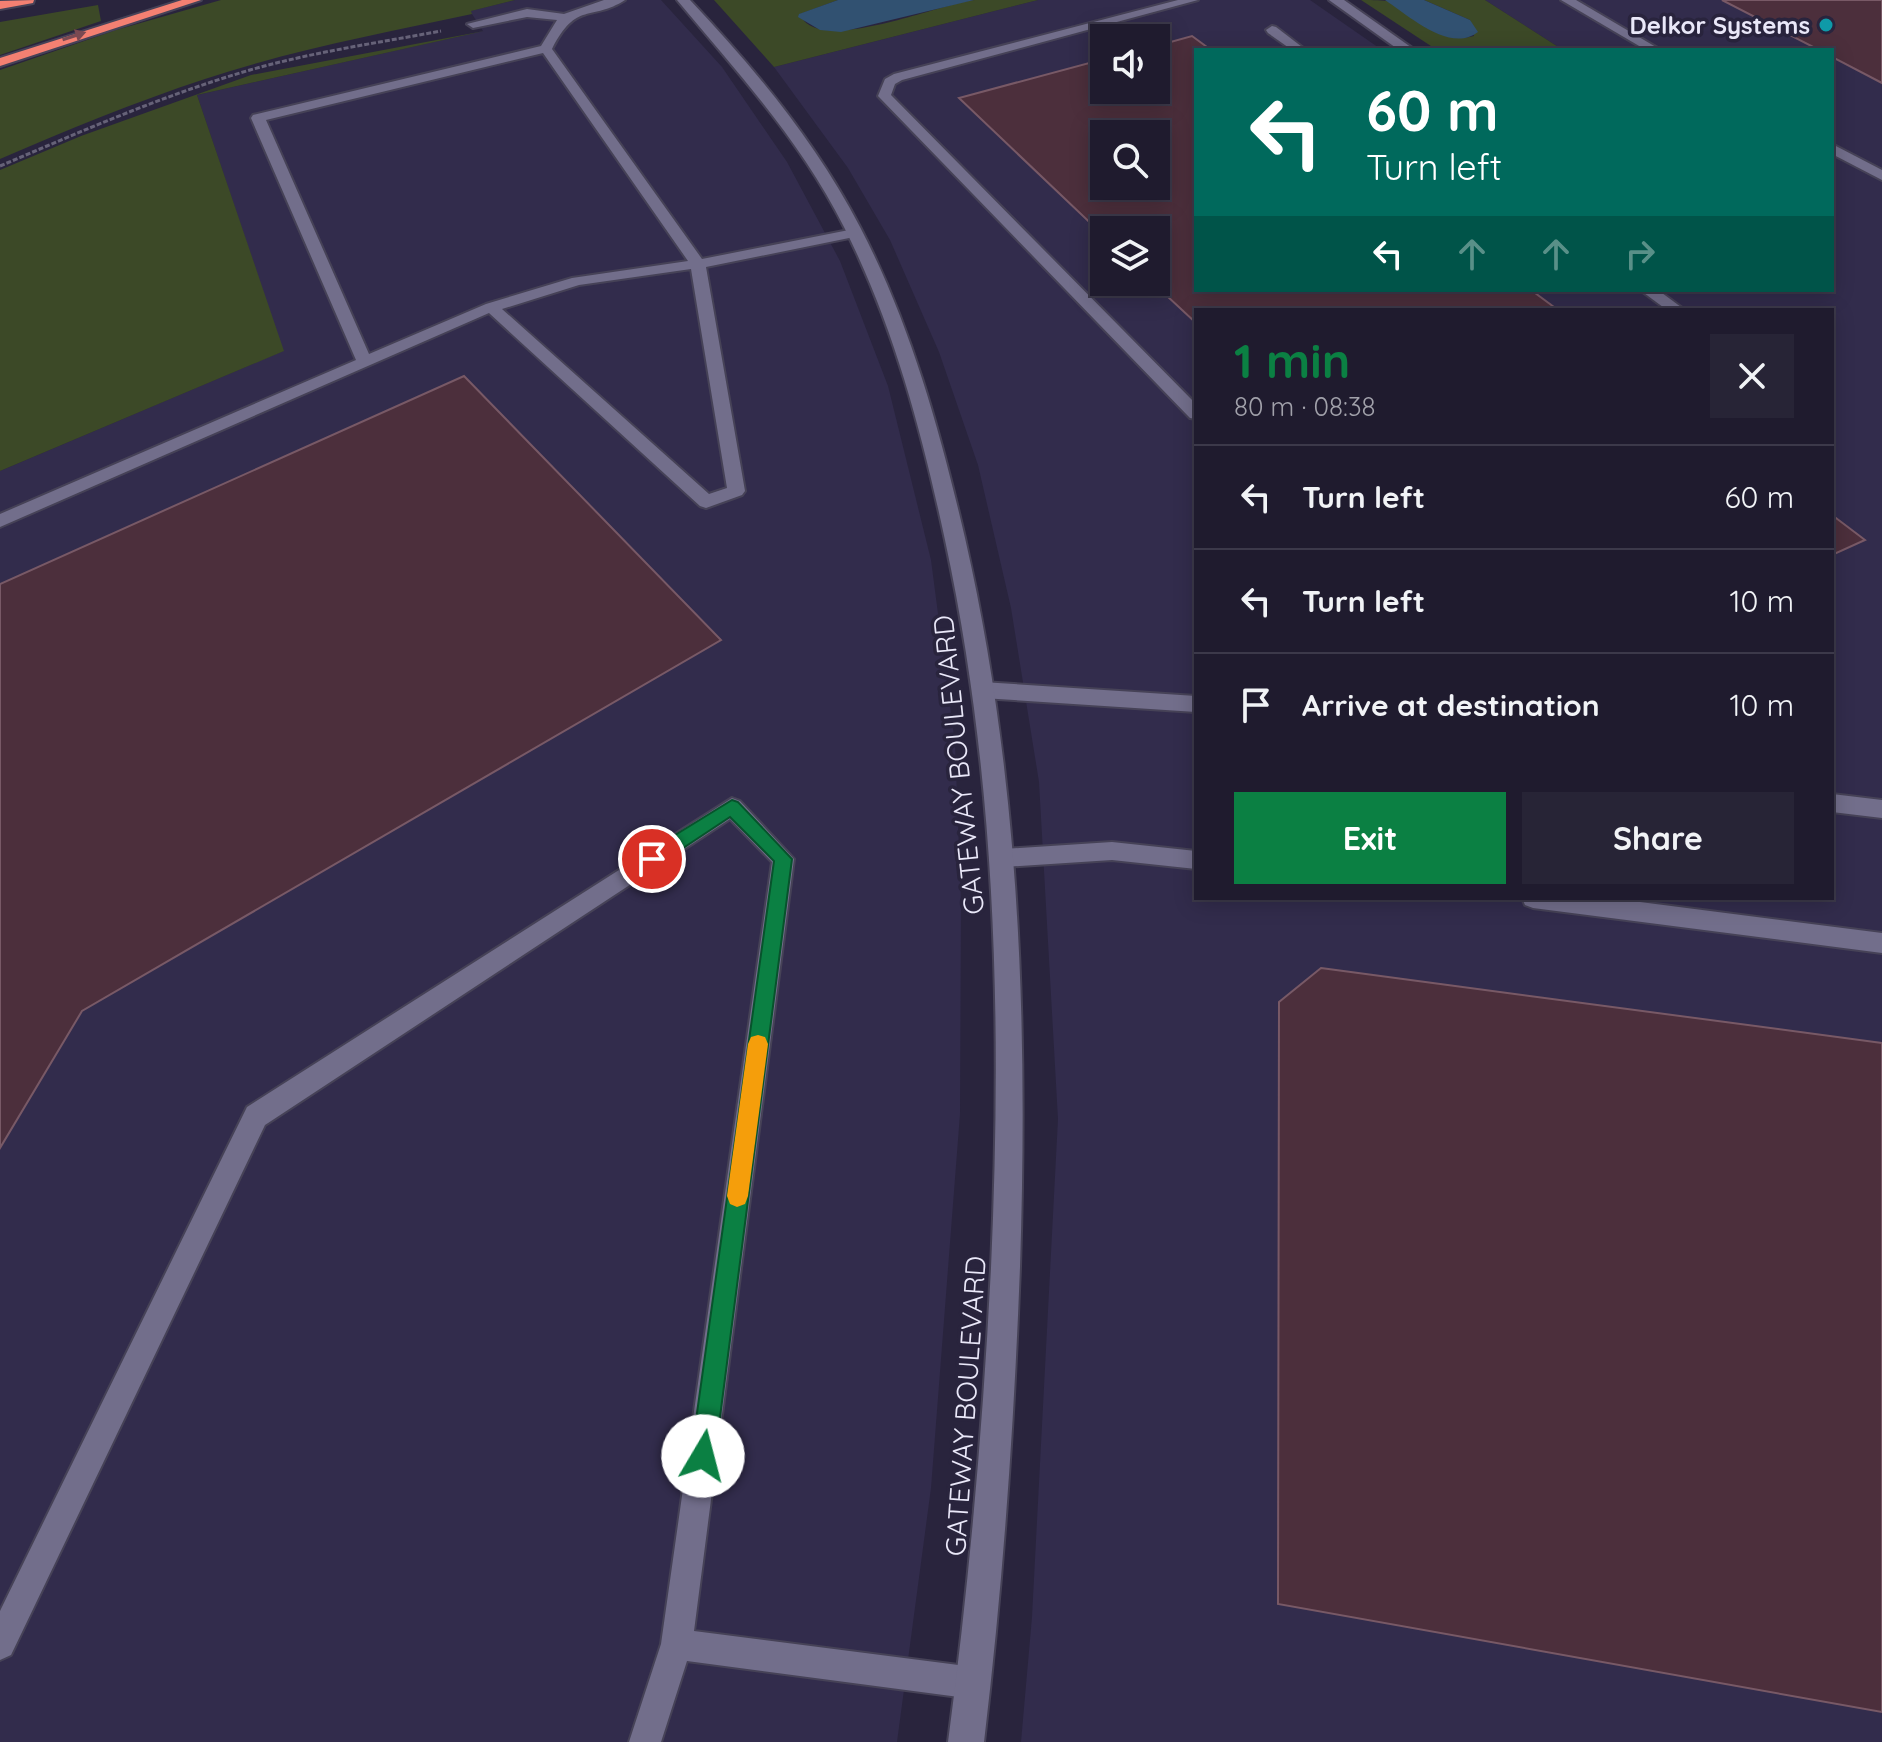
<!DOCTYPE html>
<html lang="en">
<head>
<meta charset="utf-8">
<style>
	body { margin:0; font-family:Quicksand,sans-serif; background:#272436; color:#f1f3f6; height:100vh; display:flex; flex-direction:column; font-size:30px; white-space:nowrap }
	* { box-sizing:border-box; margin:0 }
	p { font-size:26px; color:#a1a1aa }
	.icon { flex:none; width:44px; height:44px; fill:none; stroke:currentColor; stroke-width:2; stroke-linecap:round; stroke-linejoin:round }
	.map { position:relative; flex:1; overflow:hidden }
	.side { position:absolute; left:1194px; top:308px; width:640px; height:592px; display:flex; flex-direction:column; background:#1f1b2e; border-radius:0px; box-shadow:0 4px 20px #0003,0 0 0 2px #3c394a }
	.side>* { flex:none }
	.top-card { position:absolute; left:1194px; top:48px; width:640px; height:244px; border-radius:0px; box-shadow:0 4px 20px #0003,0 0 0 2px #3c394a; background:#00695c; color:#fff; overflow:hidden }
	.buttons { position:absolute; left:1090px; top:24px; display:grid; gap:16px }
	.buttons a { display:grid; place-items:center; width:80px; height:80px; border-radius:0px; background:#1f1b2e; box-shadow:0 4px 20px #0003,0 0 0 2px #3c394a; font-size:40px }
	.pin { position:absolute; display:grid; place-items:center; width:68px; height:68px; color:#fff; margin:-34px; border:4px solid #fff; border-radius:50%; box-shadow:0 2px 8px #0007 }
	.me { position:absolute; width:88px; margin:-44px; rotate:8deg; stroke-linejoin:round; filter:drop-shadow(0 0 6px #0008) }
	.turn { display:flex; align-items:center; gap:28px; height:168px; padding:0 40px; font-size:36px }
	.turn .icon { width:104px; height:104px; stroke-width:2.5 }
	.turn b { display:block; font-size:56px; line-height:68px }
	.lanes { display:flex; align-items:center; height:76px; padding:0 40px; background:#0003; justify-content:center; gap:40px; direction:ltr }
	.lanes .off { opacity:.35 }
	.round { display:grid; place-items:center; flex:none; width:84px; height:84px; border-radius:0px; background:#272436 }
	.summary { display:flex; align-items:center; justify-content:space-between; height:136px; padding:0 40px }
	h1 { font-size:48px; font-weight:700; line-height:60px; color:#0b8043 }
	.action { display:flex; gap:16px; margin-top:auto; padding:16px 40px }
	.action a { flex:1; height:92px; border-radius:0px; background:#0b8043; color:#fff; font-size:32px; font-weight:700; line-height:92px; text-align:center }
	.action a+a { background:#272436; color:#f1f3f6 }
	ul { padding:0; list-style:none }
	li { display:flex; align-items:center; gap:24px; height:104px; padding:0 40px; border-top:2px solid #3c394a }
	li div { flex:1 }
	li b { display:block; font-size:30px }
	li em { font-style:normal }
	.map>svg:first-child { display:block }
	.built { fill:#322c4c; fill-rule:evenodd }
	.green { fill:#3c4927 }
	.water { fill:#315171 }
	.building { fill:#4c2f3c; stroke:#785966; stroke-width:2; fill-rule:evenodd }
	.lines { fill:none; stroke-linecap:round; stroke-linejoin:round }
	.lane-casing { stroke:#464257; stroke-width:4 }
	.street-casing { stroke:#464257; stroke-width:4 }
	.highway-casing { stroke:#464257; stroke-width:4 }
	.path { stroke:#666278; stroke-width:3; stroke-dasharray:5 2; stroke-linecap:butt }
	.lane { fill:#726e8b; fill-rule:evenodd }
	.street { fill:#726e8b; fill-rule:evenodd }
	.highway { fill:#f48072; fill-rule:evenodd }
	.oneway { fill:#7a4952 }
	.route { fill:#0b8043; stroke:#07532c; stroke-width:2 }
	.slow { fill:#f59e0b }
	.culture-dot { fill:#0f9aa8; stroke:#29243d; stroke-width:3 }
	.labels { text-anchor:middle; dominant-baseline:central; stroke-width:7; stroke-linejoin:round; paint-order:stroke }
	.far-poi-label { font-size:24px; font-weight:bold; fill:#eae8f9; stroke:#29243d; text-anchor:end }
	.street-label { font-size:28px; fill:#eae8f9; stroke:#29243d }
</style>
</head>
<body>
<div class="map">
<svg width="1882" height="1742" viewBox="0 0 1882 1742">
	<rect width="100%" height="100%" fill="#29243d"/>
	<g class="built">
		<polygon points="515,0 661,0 722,67 787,162 840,261 888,386 931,560 955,744 961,902 960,1114 931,1488 897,1742 0,1742 0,471 283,351 197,95 483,31 470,11"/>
		<path d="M1038,0H1310L1382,50H1196V290H1832V50H1563L1485,0H1882V1742H1021L1032,1617L1058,1119L1039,782L1011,608L978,465L939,352L890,240L848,168L774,67ZM1104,38H1156V90H1104ZM1104,134H1156V186H1104ZM1104,230H1156V282H1104ZM1196,310H1832V898H1196Z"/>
	</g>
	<g class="green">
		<path d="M221,0H515L471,11L472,14C383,33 292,50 205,79C135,102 67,130 0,159V70L116,30Z"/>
		<path d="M714,0H838L800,14C816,57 941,3 975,0C996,0 1017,0 1038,0L774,67Z"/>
		<path d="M1361,0C1369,0 1380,0 1387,1C1418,13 1436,46 1474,36L1470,20L1424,0H1485L1563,50H1437Z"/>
		<polygon points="98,5 101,21 0,55 0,22"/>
		<polygon points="484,31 197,95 284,351 0,471 0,170 81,136 251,75"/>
	</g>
	<g class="water">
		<polygon points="838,0 974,0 841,32 820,30 798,17 799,14"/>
		<path d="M1385,0H1424L1470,20L1478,32C1450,54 1408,15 1385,0Z"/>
	</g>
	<g class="building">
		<polygon points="1722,0 1882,0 1882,83 1832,57 1832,50 1819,50"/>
		<path d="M1192,36L1211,50H1196V290H1531L1558,310H1196V323L1152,282H1156V230H1104V236L959,98L1104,59V90H1156V46ZM1104,134H1156V186H1104Z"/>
		<polygon points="464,376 721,640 82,1011 0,1148 0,584"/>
		<polygon points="1832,515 1865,540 1832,555"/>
		<polygon points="1321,968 1882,1043 1882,1712 1278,1604 1279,1002"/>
	</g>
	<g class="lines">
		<defs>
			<g id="lane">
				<path d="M604,0H625C591,22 577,0 552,49L702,259L854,229L861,233L854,237L706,267L745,491L742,495L706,508L700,506L489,313L0,527V514L356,360L251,118L253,115L541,46L557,20L527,17L473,28L467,24L527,9L564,14ZM543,53L688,261L572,278L486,304L369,354L266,120ZM691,269L727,488L709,494L502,309L579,285Z"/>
				<polygon points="1178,0 1198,0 902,80 895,84 891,95 1196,404 1196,419 1190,418 878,96 885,79 894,74"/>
				<polygon points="1561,0 1576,0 1661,50 1646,50"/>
				<polygon points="1272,26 1276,27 1306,50 1292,50 1268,33 1266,30"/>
				<polygon points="1832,144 1882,170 1882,180 1832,154"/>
				<polygon points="1640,290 1658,290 1685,310 1667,310"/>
				<polygon points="982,682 1196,696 1196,712 982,698 975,695 972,690 975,685"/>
				<polygon points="1832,794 1882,800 1882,818 1832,812"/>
				<polygon points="732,798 740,801 794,859 694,1631 974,1667 985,1672 990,1683 985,1694 974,1699 687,1661 661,1742 629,1742 661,1644 772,862 730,819 265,1125 11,1655 0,1660 0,1611 247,1107"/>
				<polygon points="1112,842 1196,851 1196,869 1112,860 1004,867 996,865 993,858 996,851 1004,849"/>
				<polygon points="1522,898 1609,898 1882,933 1882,953 1533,908 1525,905"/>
			</g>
			<g id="street">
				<path d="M677,0H690C755,69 816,142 860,227C911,325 940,431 965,538C1020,779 1028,1021 1020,1267C1014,1426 1003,1584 984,1742H948C969,1585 983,1427 991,1268C1002,1023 997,781 945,540C922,433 894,326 844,227C801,141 738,73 677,0Z"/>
				<polygon points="1329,0 1344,0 1415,50 1399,50"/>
			</g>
			<g id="highway">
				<polygon points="34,0 33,3 0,9 0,1"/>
				<polygon points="182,0 201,0 0,66 0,58"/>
			</g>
		</defs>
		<use href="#lane" class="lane-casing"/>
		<use href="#street" class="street-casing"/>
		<use href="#highway" class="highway-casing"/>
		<path class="path" d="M0,166C82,131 164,95 250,70C313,52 377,43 441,31"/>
		<use href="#lane" class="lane"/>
		<use href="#street" class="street"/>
		<use href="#highway" class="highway"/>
	</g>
	<defs><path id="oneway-solid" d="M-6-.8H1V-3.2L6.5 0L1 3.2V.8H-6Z" transform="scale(2)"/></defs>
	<use class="oneway" href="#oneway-solid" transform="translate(74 36) rotate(-18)"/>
	<polygon class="route" points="732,800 738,802 792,859 715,1456 711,1464 703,1468 694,1464 691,1456 774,861 730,817 659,864 646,864 643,859 646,853"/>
	<polygon class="slow" points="758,1035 765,1037 768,1044 748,1196 745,1204 737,1207 730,1204 727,1196 748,1044 751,1037"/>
	<circle class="culture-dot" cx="1826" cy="25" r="8"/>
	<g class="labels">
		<g class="far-poi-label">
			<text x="1810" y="25">Delkor Systems</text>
		</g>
		<g class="street-label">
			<text transform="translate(958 765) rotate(-96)">GATEWAY BOULEVARD</text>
			<text transform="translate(965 1406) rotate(-86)">GATEWAY BOULEVARD</text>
		</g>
	</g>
</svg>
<div class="buttons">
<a><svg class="icon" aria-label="sound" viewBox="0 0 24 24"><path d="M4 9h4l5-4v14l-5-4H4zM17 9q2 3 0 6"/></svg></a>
<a><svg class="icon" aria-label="search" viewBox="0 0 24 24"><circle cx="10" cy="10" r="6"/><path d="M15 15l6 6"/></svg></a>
<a><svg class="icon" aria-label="layers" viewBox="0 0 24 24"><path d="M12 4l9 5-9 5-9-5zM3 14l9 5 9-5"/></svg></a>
</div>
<div class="pin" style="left:652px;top:859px;background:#d93025"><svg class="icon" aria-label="arrive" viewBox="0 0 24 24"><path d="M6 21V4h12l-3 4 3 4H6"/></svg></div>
<svg class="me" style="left:703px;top:1456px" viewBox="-20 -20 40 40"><circle r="19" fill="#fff"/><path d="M0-13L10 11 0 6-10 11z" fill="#0b8043"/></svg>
<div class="top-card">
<div class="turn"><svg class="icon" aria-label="left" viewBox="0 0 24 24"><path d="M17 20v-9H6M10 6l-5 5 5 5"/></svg><div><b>60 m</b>Turn left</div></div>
<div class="lanes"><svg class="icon" aria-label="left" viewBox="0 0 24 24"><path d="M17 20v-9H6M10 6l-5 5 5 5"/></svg><svg class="icon off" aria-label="ahead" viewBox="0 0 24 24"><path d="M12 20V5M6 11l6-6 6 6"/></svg><svg class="icon off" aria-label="ahead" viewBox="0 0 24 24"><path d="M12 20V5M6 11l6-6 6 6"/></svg><svg class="icon off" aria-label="right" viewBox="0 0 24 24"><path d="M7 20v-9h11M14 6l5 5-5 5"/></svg></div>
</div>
<section class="side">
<div class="summary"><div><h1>1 min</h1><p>80 m · 08:38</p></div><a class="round"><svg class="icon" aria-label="close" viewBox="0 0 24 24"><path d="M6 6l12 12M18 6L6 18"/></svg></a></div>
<ul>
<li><svg class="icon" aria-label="left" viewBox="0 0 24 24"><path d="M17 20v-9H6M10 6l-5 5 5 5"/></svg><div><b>Turn left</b></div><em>60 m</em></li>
<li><svg class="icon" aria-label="left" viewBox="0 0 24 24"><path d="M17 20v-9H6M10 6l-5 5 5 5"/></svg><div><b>Turn left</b></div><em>10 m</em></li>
<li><svg class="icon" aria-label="arrive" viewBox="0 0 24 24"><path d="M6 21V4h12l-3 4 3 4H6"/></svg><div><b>Arrive at destination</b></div><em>10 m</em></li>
</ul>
<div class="action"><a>Exit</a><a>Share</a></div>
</section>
</div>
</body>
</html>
